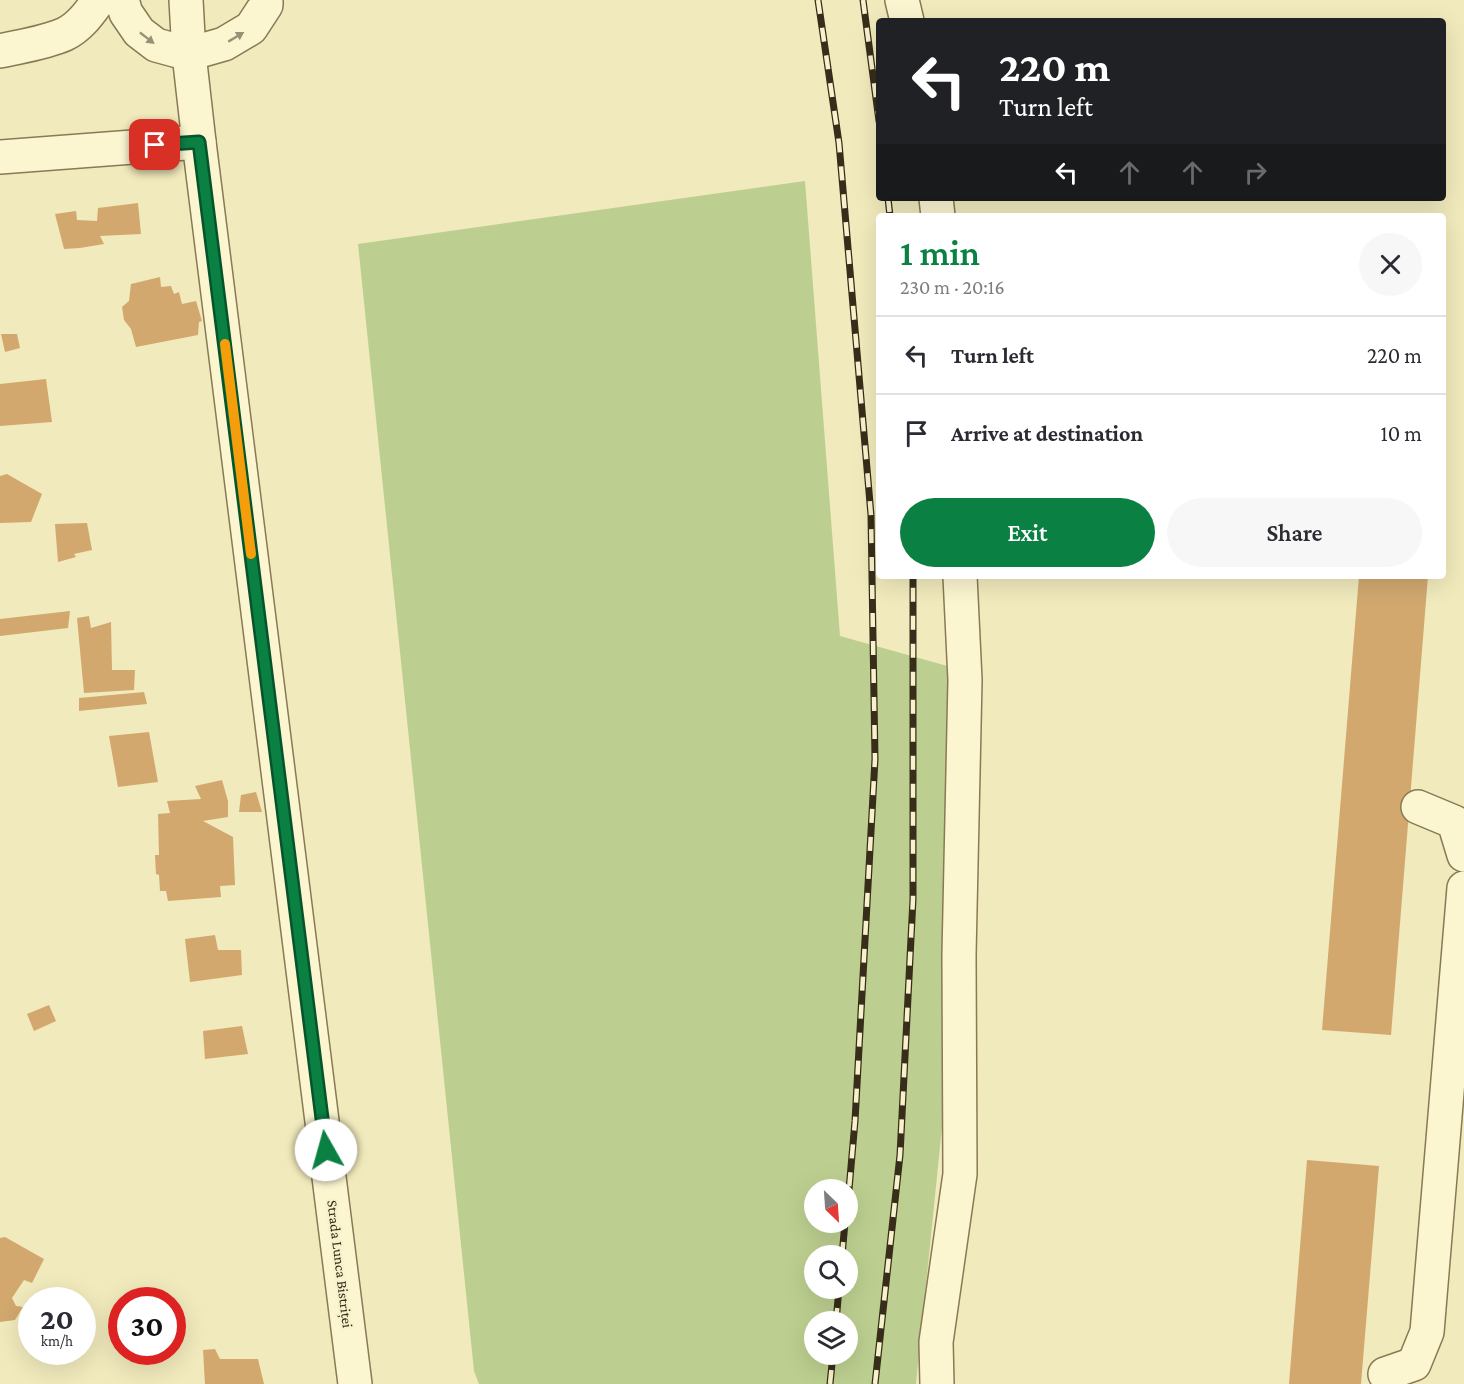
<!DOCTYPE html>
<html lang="en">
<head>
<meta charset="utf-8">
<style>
	body { margin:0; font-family:"Crimson Pro",serif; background:#f7f7f7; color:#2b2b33; height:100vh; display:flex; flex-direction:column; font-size:22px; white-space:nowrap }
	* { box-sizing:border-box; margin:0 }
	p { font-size:20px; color:#7c7c81 }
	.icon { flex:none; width:33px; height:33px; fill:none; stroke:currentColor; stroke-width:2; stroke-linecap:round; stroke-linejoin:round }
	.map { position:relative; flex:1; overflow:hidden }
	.drawer { position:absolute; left:876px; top:213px; width:570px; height:366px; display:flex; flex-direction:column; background:#fff; border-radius:6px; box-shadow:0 6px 24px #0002 }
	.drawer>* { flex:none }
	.guide { position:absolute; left:876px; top:18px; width:570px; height:183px; border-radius:6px; box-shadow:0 6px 24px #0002; background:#202124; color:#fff; overflow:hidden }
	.needle { width:39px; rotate:155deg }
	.controls { position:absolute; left:804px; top:1179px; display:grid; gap:12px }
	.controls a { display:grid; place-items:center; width:54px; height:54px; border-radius:50%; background:#fff; box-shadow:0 6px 24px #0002; font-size:30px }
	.speed { position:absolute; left:18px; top:1287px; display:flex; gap:12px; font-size:30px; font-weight:700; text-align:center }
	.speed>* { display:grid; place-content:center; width:78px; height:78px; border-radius:50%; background:#fff; box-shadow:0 6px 24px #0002; line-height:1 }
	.speed small { font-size:15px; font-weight:400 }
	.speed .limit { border:9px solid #d22; background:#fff; color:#111 }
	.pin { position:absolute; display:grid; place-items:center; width:51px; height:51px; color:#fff; margin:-26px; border-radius:12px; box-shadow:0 3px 9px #0006 }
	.me { position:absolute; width:66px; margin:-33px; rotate:353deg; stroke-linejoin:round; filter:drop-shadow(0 0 4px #0008) }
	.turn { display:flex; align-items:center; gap:21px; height:126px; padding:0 24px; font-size:27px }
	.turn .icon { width:78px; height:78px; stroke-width:2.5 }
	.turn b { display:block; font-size:42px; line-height:51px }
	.lanes { display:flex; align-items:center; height:57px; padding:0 24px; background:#0003; justify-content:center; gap:30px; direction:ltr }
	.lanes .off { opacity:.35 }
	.round { display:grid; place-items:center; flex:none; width:63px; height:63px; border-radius:32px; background:#f7f7f7 }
	.overview { display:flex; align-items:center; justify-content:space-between; height:102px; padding:0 24px }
	h1 { font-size:36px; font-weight:600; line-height:45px; color:#0b8043 }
	.primary-button { display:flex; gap:12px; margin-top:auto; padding:12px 24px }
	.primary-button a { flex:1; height:69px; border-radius:36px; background:#0b8043; color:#fff; font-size:24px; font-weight:600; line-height:69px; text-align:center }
	.primary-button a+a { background:#f7f7f7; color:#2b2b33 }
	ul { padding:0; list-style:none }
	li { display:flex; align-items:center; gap:18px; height:78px; padding:0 24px; border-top:2px solid #e1e1e2 }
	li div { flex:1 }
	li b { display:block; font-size:22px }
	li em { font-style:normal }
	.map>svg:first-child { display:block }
	.green { fill:#bdcf90; fill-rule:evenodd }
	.building { fill:#d2a86f }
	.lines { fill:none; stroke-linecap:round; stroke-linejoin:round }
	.minor-casing { stroke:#897955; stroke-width:36 }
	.minor { stroke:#fbf5d0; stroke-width:33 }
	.rail-casing { stroke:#372d1a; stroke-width:7 }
	.rail { stroke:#f8f2cc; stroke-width:4.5; stroke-dasharray:14; stroke-linecap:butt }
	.oneway { fill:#999175 }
	.route-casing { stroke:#07532c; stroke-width:15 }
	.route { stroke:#0b8043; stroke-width:10 }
	.slow { stroke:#f59e0b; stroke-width:10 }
	.labels { text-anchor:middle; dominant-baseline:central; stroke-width:4.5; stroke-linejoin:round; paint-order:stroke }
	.street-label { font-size:15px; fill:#372d1a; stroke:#f8f2cc }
</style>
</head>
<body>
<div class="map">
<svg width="1464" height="1384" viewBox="0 0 1464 1384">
	<rect width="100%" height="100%" fill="#f1eabc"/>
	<path class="green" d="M805,181L840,636L958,669L961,939L916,1384H479L474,1371L358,244ZM814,1190H848V1222H814ZM814,1256H848V1288H814ZM814,1322H848V1354H814Z"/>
	<g class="building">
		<polygon points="138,203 141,234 100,236 104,244 80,248 64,249 55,214 76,211 77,220 97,221 98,208"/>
		<polygon points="160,277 161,287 171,286 174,294 179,292 182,304 196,301 202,321 199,322 198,335 136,347 131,329 124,320 122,307 129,301 131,284"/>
		<polygon points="1,334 17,334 20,348 5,352"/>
		<polygon points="46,379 52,422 0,426 0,384"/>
		<polygon points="7,474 42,494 31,522 0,523 0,476"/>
		<polygon points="87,523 92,550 74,554 76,557 58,562 55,524"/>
		<polygon points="1359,576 1428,576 1391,1035 1322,1030"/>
		<polygon points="70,611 68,628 0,636 0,619"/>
		<polygon points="89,616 91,628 111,622 112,670 135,670 134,690 84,693 77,618"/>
		<polygon points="144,692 147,704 79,711 79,698"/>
		<polygon points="149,732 158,782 118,787 109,736"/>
		<polygon points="222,780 228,801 228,817 203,821 233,837 235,885 220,886 221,897 168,901 166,891 160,891 159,875 156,874 155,855 159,855 158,814 170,813 167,801 201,799 195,786"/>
		<polygon points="256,792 262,812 239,812 241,795"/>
		<polygon points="215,935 218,950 241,950 242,975 190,982 185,939"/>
		<polygon points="49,1005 56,1021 34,1031 27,1014"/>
		<polygon points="242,1026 248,1054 205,1059 203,1031"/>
		<polygon points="1307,1160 1379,1166 1361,1384 1289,1384"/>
		<polygon points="5,1237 44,1259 32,1283 24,1280 12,1298 16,1306 23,1307 15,1320 0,1322 0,1238"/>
		<polygon points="215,1349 220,1359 258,1359 264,1384 205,1384 203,1350"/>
	</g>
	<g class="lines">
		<defs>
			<g id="minor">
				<polyline points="122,0 126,13 139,32 156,45 189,54 224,44 251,28 266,5 266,0"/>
				<polyline points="186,0 189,54 199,142 355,1384"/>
				<polyline points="902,0 907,21"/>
				<path d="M0,51C22,46 45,43 65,34C80,27 90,12 99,0"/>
				<polyline points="0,157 199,142"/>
				<polyline points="936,198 938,216"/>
				<polyline points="1418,807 1454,822 1464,855"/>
				<polyline points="1385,1374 1414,1364 1427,1332 1464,888"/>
				<polyline points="937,1384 936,1342 960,1174 959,955 965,680 960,576"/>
			</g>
		</defs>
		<use href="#minor" class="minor-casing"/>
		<use href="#minor" class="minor"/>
		<defs>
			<g id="rail">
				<polyline points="818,0 839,143 871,515 875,759 855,1121 848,1201"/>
				<polyline points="863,0 879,121"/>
				<polyline points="888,198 890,216"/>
				<polyline points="842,1256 845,1222"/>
				<polyline points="836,1322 839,1288"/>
				<polyline points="830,1384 833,1354"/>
				<polyline points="875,1384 900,1155 913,899 913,576"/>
			</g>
		</defs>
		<use href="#rail" class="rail-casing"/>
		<use href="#rail" class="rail"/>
	</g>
	<defs><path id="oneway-solid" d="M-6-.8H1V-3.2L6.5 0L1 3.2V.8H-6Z" transform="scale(1.5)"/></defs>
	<g class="oneway">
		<use href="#oneway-solid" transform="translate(236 37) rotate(-31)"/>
		<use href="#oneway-solid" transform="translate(147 38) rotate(38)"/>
	</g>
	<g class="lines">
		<defs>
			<polyline id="route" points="155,145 199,142 326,1150"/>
		</defs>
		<use href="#route" class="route-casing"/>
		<use href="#route" class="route"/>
		<polyline class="slow" points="225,344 251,554"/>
	</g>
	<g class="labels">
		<g class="street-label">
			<text transform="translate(340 1264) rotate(83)">Strada Lunca Bistriței</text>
		</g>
	</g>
</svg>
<div class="controls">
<a><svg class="needle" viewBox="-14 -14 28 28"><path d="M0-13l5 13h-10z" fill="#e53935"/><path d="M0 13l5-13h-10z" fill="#7c7c81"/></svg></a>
<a><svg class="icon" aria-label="search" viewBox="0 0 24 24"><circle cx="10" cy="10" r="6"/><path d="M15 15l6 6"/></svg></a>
<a><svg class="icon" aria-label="layers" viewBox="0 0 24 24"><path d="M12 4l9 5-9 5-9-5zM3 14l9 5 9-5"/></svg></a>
</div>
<div class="speed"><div>20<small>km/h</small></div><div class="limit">30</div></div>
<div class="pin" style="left:155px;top:145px;background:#d93025"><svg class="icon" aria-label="arrive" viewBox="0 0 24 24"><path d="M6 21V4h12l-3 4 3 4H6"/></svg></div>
<svg class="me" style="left:326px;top:1150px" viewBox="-20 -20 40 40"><circle r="19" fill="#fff"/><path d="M0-13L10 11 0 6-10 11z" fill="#0b8043"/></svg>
<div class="guide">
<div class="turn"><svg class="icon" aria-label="left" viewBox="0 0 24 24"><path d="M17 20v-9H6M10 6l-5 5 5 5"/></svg><div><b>220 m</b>Turn left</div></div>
<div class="lanes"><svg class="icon" aria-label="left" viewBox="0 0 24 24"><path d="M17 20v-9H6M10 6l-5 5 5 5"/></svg><svg class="icon off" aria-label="ahead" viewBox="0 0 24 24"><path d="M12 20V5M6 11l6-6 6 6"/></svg><svg class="icon off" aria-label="ahead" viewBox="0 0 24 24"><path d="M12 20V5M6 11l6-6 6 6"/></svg><svg class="icon off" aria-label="right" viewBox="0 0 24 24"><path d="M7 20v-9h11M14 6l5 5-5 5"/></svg></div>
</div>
<section class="drawer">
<div class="overview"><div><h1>1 min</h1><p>230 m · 20:16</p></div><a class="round"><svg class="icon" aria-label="close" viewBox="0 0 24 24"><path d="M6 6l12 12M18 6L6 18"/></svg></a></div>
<ul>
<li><svg class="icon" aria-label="left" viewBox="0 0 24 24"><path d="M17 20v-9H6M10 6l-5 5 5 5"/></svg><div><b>Turn left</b></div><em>220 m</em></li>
<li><svg class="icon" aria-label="arrive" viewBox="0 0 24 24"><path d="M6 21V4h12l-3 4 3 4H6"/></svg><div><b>Arrive at destination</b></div><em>10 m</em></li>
</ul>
<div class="primary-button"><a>Exit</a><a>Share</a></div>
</section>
</div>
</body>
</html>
